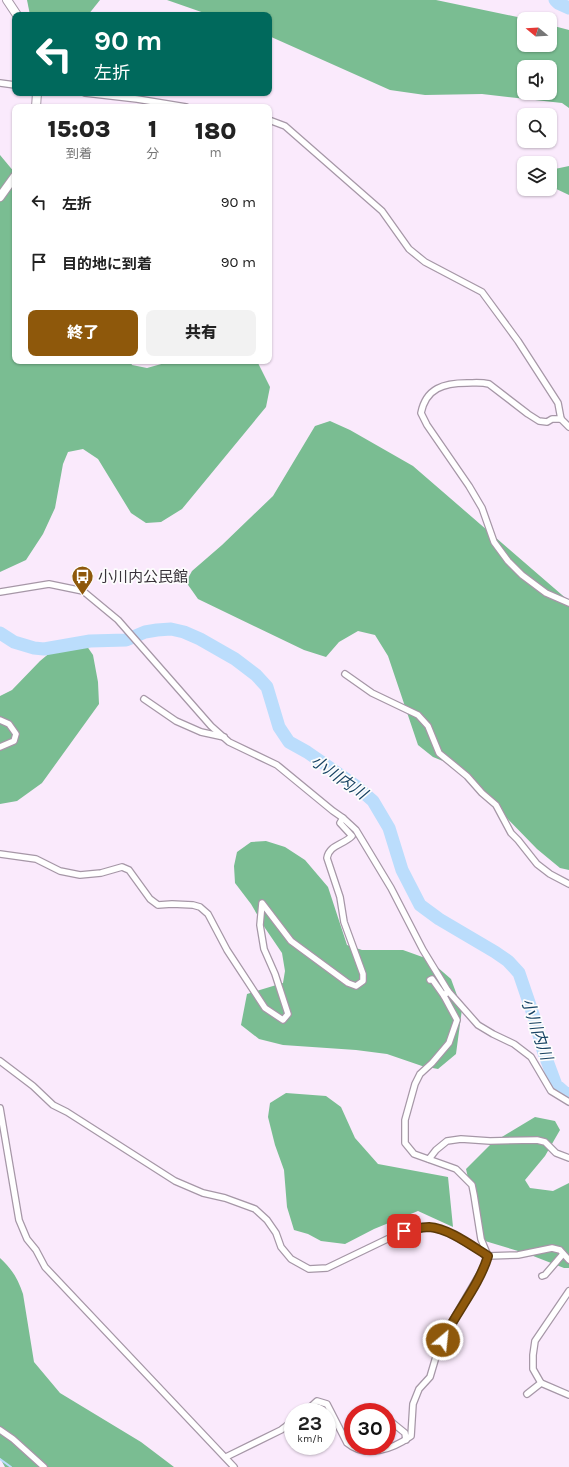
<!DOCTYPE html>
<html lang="ja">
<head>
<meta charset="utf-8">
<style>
	body { margin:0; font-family:Karla,"Noto Sans JP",sans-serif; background:#f2f2f2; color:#222; height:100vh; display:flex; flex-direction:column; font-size:15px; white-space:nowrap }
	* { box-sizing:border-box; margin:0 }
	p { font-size:13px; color:#767676 }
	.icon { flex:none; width:22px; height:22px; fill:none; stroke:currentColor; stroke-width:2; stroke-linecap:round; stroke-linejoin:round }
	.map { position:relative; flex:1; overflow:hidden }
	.side { position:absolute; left:12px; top:104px; width:260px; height:260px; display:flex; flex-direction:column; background:#fff; border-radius:8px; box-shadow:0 1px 3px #0004 }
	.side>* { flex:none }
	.guide { position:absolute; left:12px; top:12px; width:260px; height:84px; border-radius:8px; box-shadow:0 1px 3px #0004; background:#00695c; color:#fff; overflow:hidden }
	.needle { width:26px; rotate:288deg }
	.fabs { position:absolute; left:517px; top:12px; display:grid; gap:8px }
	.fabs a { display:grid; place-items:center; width:40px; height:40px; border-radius:8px; background:#fff; box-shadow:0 1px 3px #0004; font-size:20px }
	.speed { position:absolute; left:284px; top:1403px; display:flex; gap:8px; font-size:20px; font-weight:700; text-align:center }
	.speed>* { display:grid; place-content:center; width:52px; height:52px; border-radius:50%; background:#fff; box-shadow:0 1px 3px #0004; line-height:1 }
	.speed small { font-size:10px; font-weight:400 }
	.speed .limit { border:6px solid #d22; background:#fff; color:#111 }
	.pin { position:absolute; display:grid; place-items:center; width:34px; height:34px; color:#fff; margin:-17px; border-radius:8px; box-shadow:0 2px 6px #0006 }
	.me { position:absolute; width:44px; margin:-22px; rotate:28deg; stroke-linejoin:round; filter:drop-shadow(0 0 3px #0008) }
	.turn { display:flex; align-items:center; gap:14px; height:84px; padding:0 16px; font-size:18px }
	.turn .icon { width:52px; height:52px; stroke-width:2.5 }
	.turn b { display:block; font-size:28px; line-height:34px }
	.eta { display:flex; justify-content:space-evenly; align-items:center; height:68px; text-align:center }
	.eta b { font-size:24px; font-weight:800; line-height:28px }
	.button { display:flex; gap:8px; margin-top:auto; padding:8px 16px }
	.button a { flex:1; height:46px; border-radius:8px; background:#8e580b; color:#fff; font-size:16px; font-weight:800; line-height:46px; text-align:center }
	.button a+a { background:#f2f2f2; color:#222 }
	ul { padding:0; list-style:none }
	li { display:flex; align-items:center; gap:12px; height:60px; padding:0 16px }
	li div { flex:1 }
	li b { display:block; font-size:15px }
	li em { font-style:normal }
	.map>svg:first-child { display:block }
	.forest { fill:#7abd92; fill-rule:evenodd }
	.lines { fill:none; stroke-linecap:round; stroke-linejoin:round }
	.stream { stroke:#bbddfc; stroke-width:2 }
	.river { stroke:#bbddfc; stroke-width:13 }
	.street-casing { stroke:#a697a7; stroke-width:8 }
	.secondary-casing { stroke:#a697a7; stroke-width:10 }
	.street { stroke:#fff; stroke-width:5.5 }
	.secondary { stroke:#fff; stroke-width:8 }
	.route-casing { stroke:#5c3907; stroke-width:10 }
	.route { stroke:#8e580b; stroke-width:7 }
	.labels { text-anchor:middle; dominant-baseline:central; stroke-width:3.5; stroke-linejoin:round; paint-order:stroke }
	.poi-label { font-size:15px; fill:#39333a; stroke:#fdfdfd; text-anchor:start }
	.water-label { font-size:16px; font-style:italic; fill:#174363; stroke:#fdfdfd }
</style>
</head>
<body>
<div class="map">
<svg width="569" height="1467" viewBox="0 0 569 1467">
	<rect width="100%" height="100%" fill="#faeafc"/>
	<g class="forest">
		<polygon points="27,0 100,0 88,15 30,15"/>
		<path d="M167,0H436L527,19H524V45H550V25L569,30V108L562,103L482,94L425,95L390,90L269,36V15H210ZM524,67H550V93H524Z"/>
		<polygon points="0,155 15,173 15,361 130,361 132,365 147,368 172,361 256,361 258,363 270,387 266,407 182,509 161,522 146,523 131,513 98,459 83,449 68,452 63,464 55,508 43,534 26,560 0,572"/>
		<polygon points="569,166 569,195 550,186 550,170"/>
		<polygon points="330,421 350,430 413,466 569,601 569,870 560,868 537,849 497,808 465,770 433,757 418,745 388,656 375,635 358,631 339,642 326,657 304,650 198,599 186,582 192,571 222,545 273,496 315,426"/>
		<polygon points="82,639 93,655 98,682 99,704 42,783 17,801 0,804 0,696 12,690 40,661 64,641"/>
		<polygon points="266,841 285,847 305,860 328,887 347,945 362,950 403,950 428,959 451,979 462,1009 456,1054 438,1069 422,1066 387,1054 356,1050 283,1045 259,1039 241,1025 247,994 283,983 285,971 282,953 265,928 251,904 235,883 234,866 237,852 251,842"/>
		<polygon points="286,1093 326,1096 341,1107 355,1138 378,1164 448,1177 453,1227 418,1211 374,1229 345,1244 321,1241 308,1234 294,1230 287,1207 284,1170 275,1145 268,1117 270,1103"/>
		<polygon points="535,1117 555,1121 560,1130 545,1156 525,1180 530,1188 553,1191 569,1183 569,1268 564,1268 528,1254 485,1241 475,1208 466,1169 492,1143"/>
		<path d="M0,1258C12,1269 18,1279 23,1294L34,1362L60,1393L141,1442L174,1467H5L0,1458Z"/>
	</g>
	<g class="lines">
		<polyline class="stream" points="0,1459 11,1467"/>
		<g class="river">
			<polyline points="555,0 558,3 569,8"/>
			<polyline points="0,633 14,642 34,648 44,649 90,641 126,640 145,632 157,630 171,629 184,632 200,639 235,659 256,675 267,687 279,727 289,742 307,752 356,786 373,801 389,828 402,870 420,905 439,919 495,952 508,961 519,973 535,1020 543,1050 556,1085 564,1092 569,1094"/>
		</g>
		<defs>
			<g id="street">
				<polyline points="0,83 15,85"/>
				<polyline points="85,93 137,99 186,107"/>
				<polyline points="269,120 285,126 382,211 409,249 425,262 482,292 518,341 558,403 561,419 569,427"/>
				<path d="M561,419H552L547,422L539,421L528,414L489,384C481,382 474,383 467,383C444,383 426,388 421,413L427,425L469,486L482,508L494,542L508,561L522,575L546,593L569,603"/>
				<polyline points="0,592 49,584 83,591 118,620 211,726 229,742 277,765 333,811 343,818 356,830 391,888 423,950 448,991 478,1025 493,1034 514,1044 531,1057 551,1091 569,1102"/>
				<polyline points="345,674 372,693 418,715 428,726 439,753 467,776 482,793 496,805 511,833 518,840 537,864 550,874 569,884"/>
				<polyline points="144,699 176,721 201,732 224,737"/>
				<polyline points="0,720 9,724 16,734 14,741 0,747"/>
				<path d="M0,854L36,859L60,871L80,875L101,873L122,867L129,870L150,899L158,905L172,904L193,905L200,907L208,914L227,950L265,1008L283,1020L288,1014L275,974L264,949L260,925L262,903L291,941L348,983L356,986L363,981V974L344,922L340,897L327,858C329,845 343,845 352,836L340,823L343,818"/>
				<polyline points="430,980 432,979 444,996"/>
				<polyline points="0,1061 33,1086 53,1105 67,1112 175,1181 203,1193 225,1198 255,1209 267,1220 276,1233 281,1247 291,1259 309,1269 327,1268 404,1231 429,1227 442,1230 460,1239 488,1256 518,1255 552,1248 560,1250 569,1260"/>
				<polyline points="0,1108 19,1220 27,1239 36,1250 45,1267 234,1467"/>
				<polyline points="429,1159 436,1150 447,1141 461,1139 490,1141 537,1140 545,1142 556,1153 569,1158"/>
				<polyline points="542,1276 545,1275 563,1254"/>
				<polyline points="569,1291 535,1341 533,1355 533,1369 541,1383 569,1395"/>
				<polyline points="527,1394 541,1383"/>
				<path d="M305,1412L317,1401L327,1404L347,1443C366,1459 393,1449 411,1436L413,1404L419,1389L430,1377L438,1350L447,1330L485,1265L488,1256L481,1239L474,1195L472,1185L456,1169L414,1154L405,1143V1120L415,1084L420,1074L432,1063L449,1043L457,1020L444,996L448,991"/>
				<polyline points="389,1420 405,1433 406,1440"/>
				<polyline points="0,1430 13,1439 44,1467"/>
				<polyline points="226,1457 281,1430 293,1421"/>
			</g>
			<g id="secondary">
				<polyline points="7,0 17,15"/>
				<polyline points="36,107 37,93"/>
				<polyline points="0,197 15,176"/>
			</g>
		</defs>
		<use href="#street" class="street-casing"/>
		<use href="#secondary" class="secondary-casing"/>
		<use href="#street" class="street"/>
		<use href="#secondary" class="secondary"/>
	</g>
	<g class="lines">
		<defs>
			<path id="route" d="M404,1231C412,1230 421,1227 429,1227C448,1228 472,1246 488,1256C479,1286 456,1312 443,1340"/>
		</defs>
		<use href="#route" class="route-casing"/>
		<use href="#route" class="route"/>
	</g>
	<defs>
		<symbol id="bus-pin" viewBox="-11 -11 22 30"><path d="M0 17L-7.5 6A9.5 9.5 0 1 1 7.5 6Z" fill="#8e580b" stroke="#fdfdfd"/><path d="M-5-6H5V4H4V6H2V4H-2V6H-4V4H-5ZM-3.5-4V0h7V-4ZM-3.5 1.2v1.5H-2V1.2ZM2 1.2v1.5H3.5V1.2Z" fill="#fff"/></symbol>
	</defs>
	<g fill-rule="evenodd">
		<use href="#bus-pin" x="70" y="564" width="25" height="34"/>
	</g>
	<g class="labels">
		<g class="poi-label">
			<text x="98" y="577">小川内公民館</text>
		</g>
		<g class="water-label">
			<text transform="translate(339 777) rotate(35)">小川内川</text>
			<text transform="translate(537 1029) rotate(71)">小川内川</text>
		</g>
	</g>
</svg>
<div class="fabs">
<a><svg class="needle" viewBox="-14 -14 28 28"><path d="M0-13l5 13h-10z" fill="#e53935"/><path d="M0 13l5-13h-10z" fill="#767676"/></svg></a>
<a><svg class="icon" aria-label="sound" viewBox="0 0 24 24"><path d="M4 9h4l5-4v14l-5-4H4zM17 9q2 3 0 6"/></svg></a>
<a><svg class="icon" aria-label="search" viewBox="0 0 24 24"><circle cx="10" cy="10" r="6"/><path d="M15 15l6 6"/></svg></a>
<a><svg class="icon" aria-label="layers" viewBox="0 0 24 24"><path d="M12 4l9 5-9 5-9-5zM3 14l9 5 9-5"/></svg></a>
</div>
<div class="speed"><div>23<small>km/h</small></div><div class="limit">30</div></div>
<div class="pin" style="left:404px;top:1231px;background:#d93025"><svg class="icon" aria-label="arrive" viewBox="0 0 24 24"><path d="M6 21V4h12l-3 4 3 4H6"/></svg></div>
<svg class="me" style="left:443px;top:1340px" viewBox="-20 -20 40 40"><circle r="17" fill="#8e580b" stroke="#fff" stroke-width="3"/><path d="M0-11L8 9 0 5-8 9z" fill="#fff"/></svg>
<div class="guide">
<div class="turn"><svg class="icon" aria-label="left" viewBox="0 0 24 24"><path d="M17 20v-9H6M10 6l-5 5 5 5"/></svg><div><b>90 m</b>左折</div></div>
</div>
<section class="side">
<div class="eta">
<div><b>15:03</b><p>到着</p></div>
<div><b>1</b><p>分</p></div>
<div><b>180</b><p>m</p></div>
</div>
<ul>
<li><svg class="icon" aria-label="left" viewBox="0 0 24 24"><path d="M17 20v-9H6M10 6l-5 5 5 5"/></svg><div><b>左折</b></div><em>90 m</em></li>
<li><svg class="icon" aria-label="arrive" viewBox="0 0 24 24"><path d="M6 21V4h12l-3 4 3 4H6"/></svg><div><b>目的地に到着</b></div><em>90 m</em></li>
</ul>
<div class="button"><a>終了</a><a>共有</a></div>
</section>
</div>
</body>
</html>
